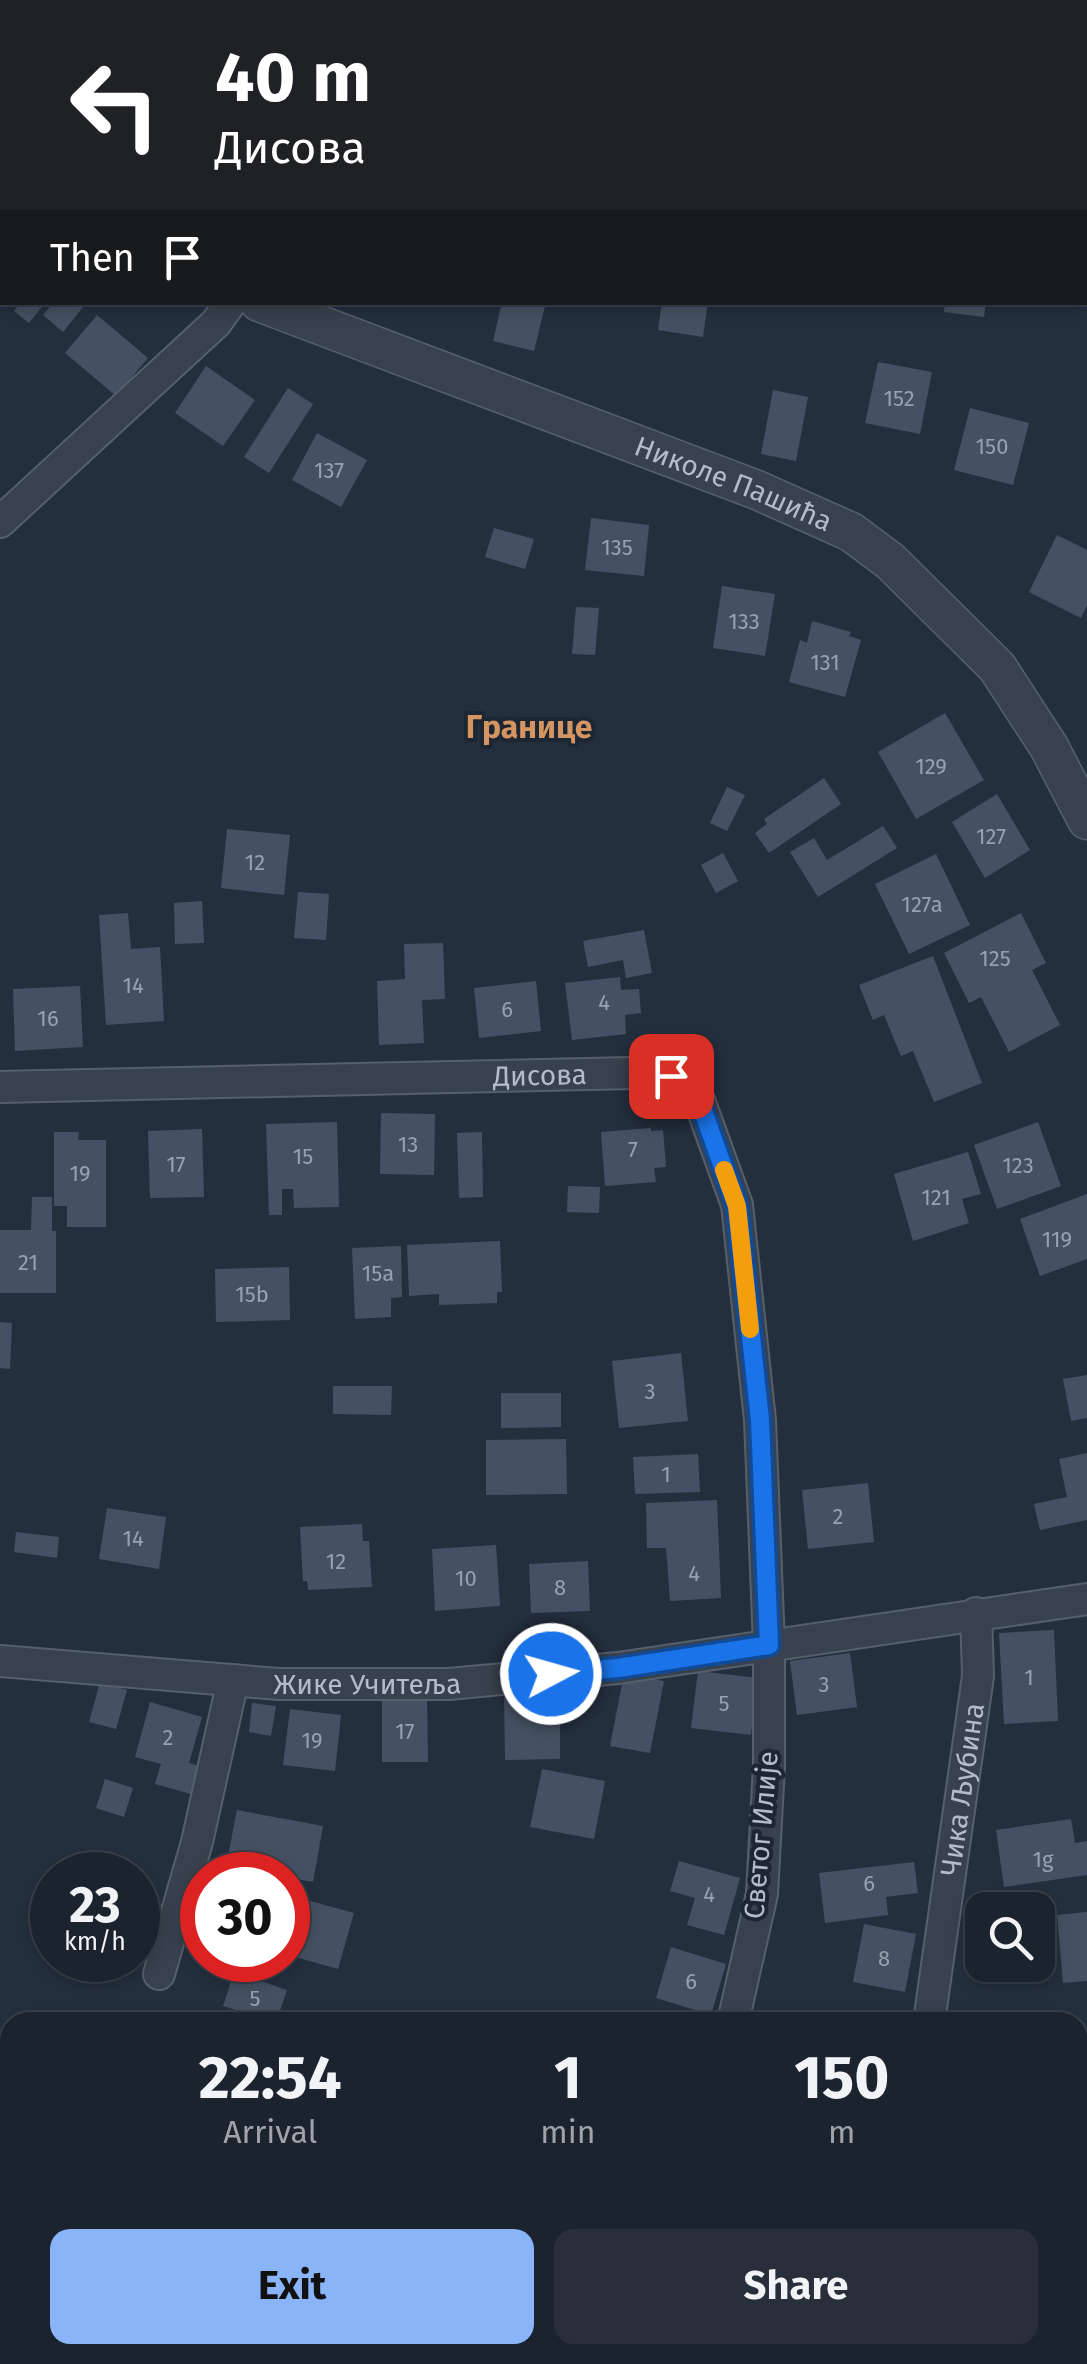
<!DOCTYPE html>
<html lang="en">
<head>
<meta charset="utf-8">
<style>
	body { margin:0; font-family:"Fira Sans",sans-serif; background:#282f3a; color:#f1f3f6; height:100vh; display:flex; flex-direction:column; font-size:38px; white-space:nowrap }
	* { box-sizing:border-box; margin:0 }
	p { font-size:32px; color:#a0a4aa }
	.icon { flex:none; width:55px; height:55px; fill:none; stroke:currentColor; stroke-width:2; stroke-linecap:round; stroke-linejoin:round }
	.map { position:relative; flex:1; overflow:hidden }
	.drawer { position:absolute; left:0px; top:2012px; width:1088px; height:352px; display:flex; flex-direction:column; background:#1b232e; border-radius:30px 30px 0 0; box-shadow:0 5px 15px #0003,0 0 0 2px #39404a }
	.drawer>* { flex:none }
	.top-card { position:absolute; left:0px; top:0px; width:1088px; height:305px; box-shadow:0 5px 15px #0003,0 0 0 2px #39404a; background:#202124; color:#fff; overflow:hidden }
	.tools { position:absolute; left:965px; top:1892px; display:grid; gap:20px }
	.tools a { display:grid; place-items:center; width:90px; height:90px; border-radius:20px; background:#1b232e; box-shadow:0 5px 15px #0003,0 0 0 2px #39404a; font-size:50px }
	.speed { position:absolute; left:30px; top:1852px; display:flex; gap:20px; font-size:50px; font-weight:700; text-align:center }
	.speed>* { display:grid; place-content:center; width:130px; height:130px; border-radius:50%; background:#1b232e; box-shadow:0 5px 15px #0003,0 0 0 2px #39404a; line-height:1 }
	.speed small { font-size:25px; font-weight:400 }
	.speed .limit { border:15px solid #d22; background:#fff; color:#111 }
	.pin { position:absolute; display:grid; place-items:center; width:85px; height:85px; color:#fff; margin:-42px; border-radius:20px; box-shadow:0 5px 15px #0006 }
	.me { position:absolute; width:110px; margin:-55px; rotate:84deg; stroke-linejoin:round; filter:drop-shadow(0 0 8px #0008) }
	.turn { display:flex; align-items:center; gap:35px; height:210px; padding:0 50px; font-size:45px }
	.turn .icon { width:130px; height:130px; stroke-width:2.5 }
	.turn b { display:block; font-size:70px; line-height:85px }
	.then { display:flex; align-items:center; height:95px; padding:0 50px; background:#0003; gap:20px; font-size:38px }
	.eta { display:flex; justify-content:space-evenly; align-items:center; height:170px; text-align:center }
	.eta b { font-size:60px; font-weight:700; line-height:70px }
	.primary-button { display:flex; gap:20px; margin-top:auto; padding:20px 50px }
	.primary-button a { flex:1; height:115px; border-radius:20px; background:#8ab4f8; color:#111; font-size:40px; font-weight:700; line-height:115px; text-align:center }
	.primary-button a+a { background:#282f3a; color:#f1f3f6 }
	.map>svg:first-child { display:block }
	.building { fill:#455162 }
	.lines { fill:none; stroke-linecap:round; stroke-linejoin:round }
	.minor-casing { stroke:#565f6c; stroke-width:34 }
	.tertiary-casing { stroke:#565f6c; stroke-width:41 }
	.minor { stroke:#38414e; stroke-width:30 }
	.tertiary { stroke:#38414e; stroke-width:38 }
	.route-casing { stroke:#114b97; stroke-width:25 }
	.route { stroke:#1a73e8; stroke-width:18 }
	.slow { stroke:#f59e0b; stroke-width:18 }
	.labels { text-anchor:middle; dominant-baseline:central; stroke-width:8; stroke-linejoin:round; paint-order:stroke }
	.number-label { font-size:22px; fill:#98a1af }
	.street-label { font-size:28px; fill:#b4bcc9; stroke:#1d2633 }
	.quarter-label { font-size:32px; font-weight:bold; fill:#d59563; stroke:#1d2633 }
</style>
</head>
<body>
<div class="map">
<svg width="1087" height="2364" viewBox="0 0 1087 2364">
	<rect width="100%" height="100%" fill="#242f3e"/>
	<g class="building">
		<polygon points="21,302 46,302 29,323 14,311"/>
		<polygon points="54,302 87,302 63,332 43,315"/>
		<polygon points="502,302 546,302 534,351 493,341"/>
		<polygon points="662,302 708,302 703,337 658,330"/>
		<polygon points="945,302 986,302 984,317 944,312"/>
		<polygon points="97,315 148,358 116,396 65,353"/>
		<polygon points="878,362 932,372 920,434 865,423"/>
		<polygon points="206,366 255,400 223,446 175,413"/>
		<polygon points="288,388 313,404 269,473 244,457"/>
		<polygon points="773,390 808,397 796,461 761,454"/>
		<polygon points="970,408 1029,423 1013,485 954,470"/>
		<polygon points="317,433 367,460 341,507 292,480"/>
		<polygon points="591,518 649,525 644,576 585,570"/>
		<polygon points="494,528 534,539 525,569 485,557"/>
		<polygon points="1057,535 1087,550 1087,605 1081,618 1029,592"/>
		<polygon points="722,586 775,594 765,656 713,648"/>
		<polygon points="576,607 599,608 595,655 572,654"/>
		<polygon points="812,621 851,632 849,636 861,640 845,697 789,682 800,640 807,643"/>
		<polygon points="945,713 984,780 916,819 878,752"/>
		<polygon points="824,778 841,804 769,853 755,833 767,824 764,819"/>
		<polygon points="727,787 745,795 727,831 710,823"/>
		<polygon points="997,794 1030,850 985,878 952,822"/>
		<polygon points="883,826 897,848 818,897 790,852 814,838 827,860"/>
		<polygon points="227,829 290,835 284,895 221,888"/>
		<polygon points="723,853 738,881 716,893 701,865"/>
		<polygon points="936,854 970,925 909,954 875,884"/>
		<polygon points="298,892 329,894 326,940 294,938"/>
		<polygon points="202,901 204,943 175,944 174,903"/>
		<polygon points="128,913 131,949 160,947 164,1021 106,1025 99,915"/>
		<polygon points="1021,913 1046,963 1032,970 1060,1025 1009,1052 981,997 969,1003 944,953"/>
		<polygon points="644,930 652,973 626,978 623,960 588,967 583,941"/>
		<polygon points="443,943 445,999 422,1000 424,1043 379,1045 377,981 405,979 404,944"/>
		<polygon points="933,956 982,1083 934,1102 913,1051 901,1056 884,1015 873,1020 859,985"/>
		<polygon points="620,977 621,990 639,989 641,1013 625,1015 626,1034 572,1040 565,983"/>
		<polygon points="536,981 541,1031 479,1038 474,988"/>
		<polygon points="80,986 83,1047 15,1051 13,989"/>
		<polygon points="381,1113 435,1114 434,1175 380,1174"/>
		<polygon points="337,1122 339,1207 294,1208 293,1189 282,1189 282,1215 269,1215 266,1124"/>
		<polygon points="1038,1122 1061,1186 997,1209 974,1145"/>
		<polygon points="651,1128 651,1131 663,1130 666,1167 654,1168 656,1182 605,1186 601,1132"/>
		<polygon points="202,1129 204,1197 150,1198 148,1131"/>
		<polygon points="54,1132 79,1132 78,1140 106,1140 106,1227 67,1227 67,1206 54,1206"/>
		<polygon points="482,1132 483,1197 459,1198 457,1133"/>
		<polygon points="968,1152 981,1194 962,1199 969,1223 913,1241 894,1174"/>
		<polygon points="568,1186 600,1187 599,1213 567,1212"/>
		<polygon points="1087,1194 1087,1259 1040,1276 1020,1219"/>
		<polygon points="32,1197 52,1197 52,1231 56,1231 56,1293 0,1293 0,1230 31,1230"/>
		<polygon points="500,1241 502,1292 497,1292 497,1303 439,1305 439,1294 409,1296 407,1245"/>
		<polygon points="401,1246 402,1297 391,1298 391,1317 355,1319 352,1248"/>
		<polygon points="289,1267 290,1320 216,1322 215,1269"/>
		<polygon points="0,1322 12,1323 10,1369 0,1368"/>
		<polygon points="681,1353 688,1421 619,1428 612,1361"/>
		<polygon points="1087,1375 1087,1418 1071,1421 1063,1379"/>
		<polygon points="333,1386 392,1386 391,1415 333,1414"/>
		<polygon points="501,1393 561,1393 561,1427 501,1428"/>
		<polygon points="566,1439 567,1494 486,1495 486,1440"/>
		<polygon points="1087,1453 1087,1520 1040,1530 1034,1504 1067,1497 1059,1459"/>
		<polygon points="698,1454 700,1492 635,1494 633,1457"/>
		<polygon points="868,1483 874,1542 808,1549 802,1490"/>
		<polygon points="717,1500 721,1598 670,1601 666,1548 647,1548 646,1503"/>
		<polygon points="107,1508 166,1517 159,1569 99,1559"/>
		<polygon points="362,1524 363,1541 369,1541 372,1587 308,1590 307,1581 303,1581 300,1527"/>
		<polygon points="16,1532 59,1537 57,1558 14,1552"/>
		<polygon points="496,1545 500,1606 435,1611 432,1549"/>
		<polygon points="588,1561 590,1611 531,1613 529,1564"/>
		<polygon points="1054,1630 1058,1721 1004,1724 999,1633"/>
		<polygon points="850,1653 857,1707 797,1715 790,1661"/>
		<polygon points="698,1671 758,1678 751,1735 691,1728"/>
		<polygon points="624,1674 664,1681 650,1753 610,1746"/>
		<polygon points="100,1682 127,1690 116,1729 89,1722"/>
		<polygon points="504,1693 560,1693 560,1759 505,1760"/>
		<polygon points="382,1700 427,1700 428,1762 382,1762"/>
		<polygon points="150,1702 202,1717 189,1763 206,1768 198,1796 155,1784 161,1764 135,1757"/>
		<polygon points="252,1703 276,1706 271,1736 249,1732"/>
		<polygon points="290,1709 341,1715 335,1771 283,1765"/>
		<polygon points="542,1769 605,1781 594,1839 530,1827"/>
		<polygon points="105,1779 133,1788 124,1817 96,1808"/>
		<polygon points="237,1810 323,1826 313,1882 226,1866"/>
		<polygon points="1071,1819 1075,1843 1087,1841 1087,1875 1004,1887 996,1830"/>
		<polygon points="679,1861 740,1878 724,1935 687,1925 695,1898 670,1891"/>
		<polygon points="914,1862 918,1893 886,1897 888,1915 825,1923 819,1873"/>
		<polygon points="292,1896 354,1913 338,1969 288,1955 288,1913"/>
		<polygon points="1087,1912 1087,1981 1063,1983 1057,1915"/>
		<polygon points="864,1924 916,1934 905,1992 853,1982"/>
		<polygon points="671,1947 726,1964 711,2015 656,1998"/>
		<polygon points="234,1972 287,1990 276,2022 223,2006"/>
		<polygon points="1078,2208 1087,2211 1087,2276 1078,2274"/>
		<polygon points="863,2355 924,2355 922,2364 861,2364"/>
		<polygon points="1006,2355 1077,2355 1076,2364 1005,2364"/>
	</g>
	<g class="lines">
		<defs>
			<g id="minor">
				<polyline points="0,522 216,323 231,302"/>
				<path id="s1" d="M0,1087L632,1073L671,1076L699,1100L737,1205L760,1420L769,1645V1766L762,1894L733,2022"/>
				<path id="s2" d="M0,1661L279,1684H449L618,1668L1087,1599"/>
				<polyline points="159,1974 197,1842 233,1680"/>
				<path id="s3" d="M929,2022L978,1676L976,1613"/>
				<polyline points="959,2364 960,2355"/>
			</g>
			<g id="tertiary">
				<polyline points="0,110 2,114"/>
				<path id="s4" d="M259,302L757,490L851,532L890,561L997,667L1049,747L1087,820"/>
			</g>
		</defs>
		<use href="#minor" class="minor-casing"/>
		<use href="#tertiary" class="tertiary-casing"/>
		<use href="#minor" class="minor"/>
		<use href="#tertiary" class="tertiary"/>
	</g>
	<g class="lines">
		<defs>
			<polyline id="route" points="551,1674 618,1668 769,1645 760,1420 737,1206 699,1100 671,1076"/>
		</defs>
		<use href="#route" class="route-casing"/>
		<use href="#route" class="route"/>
		<polyline class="slow" points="724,1170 737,1206 750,1329"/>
	</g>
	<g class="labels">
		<g class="number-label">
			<text x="899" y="398">152</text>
			<text x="992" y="446">150</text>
			<text x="329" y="470">137</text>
			<text x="617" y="547">135</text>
			<text x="744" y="621">133</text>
			<text x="825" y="662">131</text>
			<text x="931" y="766">129</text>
			<text x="991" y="836">127</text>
			<text x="255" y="862">12</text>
			<text x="922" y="904">127a</text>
			<text x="995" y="958">125</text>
			<text x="133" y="985">14</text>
			<text x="604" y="1002">4</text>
			<text x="507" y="1009">6</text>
			<text x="48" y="1018">16</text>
			<text x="408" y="1144">13</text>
			<text x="633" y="1149">7</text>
			<text x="303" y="1156">15</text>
			<text x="176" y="1164">17</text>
			<text x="1018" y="1165">123</text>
			<text x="80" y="1173">19</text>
			<text x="936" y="1197">121</text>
			<text x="1057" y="1239">119</text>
			<text x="28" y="1262">21</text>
			<text x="378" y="1273">15a</text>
			<text x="252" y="1294">15b</text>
			<text x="650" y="1391">3</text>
			<text x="666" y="1474">1</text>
			<text x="838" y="1516">2</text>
			<text x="133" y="1538">14</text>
			<text x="336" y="1561">12</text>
			<text x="694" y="1573">4</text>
			<text x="466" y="1578">10</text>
			<text x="560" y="1587">8</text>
			<text x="1029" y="1677">1</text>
			<text x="824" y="1684">3</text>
			<text x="724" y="1703">5</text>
			<text x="405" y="1731">17</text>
			<text x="168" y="1737">2</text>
			<text x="312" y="1740">19</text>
			<text x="1043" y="1859">1g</text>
			<text x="869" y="1883">6</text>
			<text x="709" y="1894">4</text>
			<text x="884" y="1958">8</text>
			<text x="691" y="1981">6</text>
			<text x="255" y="1998">5</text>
		</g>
		<g class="street-label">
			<text stroke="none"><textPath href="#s4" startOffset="508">Николе Пашића</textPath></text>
			<text stroke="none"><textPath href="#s1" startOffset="540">Дисова</textPath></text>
			<text stroke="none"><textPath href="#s2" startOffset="368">Жике Учитеља</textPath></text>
			<text stroke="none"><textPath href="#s3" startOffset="235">Чика Љубина</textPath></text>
			<text transform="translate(761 1835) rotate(-85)">Светог Илије</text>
		</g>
		<g class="quarter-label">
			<text x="529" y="727">Границе</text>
		</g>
	</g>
</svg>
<div class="tools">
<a><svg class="icon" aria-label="search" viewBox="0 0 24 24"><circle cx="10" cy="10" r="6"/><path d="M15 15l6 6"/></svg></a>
</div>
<div class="speed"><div>23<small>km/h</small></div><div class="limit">30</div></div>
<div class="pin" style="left:671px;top:1076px;background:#d93025"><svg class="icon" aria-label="arrive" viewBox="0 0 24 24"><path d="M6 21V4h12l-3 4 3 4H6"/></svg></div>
<svg class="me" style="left:551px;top:1674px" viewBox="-20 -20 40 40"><circle r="17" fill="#1a73e8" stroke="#fff" stroke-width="3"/><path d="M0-11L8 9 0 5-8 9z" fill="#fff"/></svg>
<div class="top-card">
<div class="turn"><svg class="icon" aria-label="left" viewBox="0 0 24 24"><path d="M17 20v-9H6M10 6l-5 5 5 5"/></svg><div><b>40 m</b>Дисова</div></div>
<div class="then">Then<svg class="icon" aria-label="arrive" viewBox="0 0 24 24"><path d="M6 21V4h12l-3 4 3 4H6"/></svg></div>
</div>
<section class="drawer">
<div class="eta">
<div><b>22:54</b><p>Arrival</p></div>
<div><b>1</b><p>min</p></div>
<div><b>150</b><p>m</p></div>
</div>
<div class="primary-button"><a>Exit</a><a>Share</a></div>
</section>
</div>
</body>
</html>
